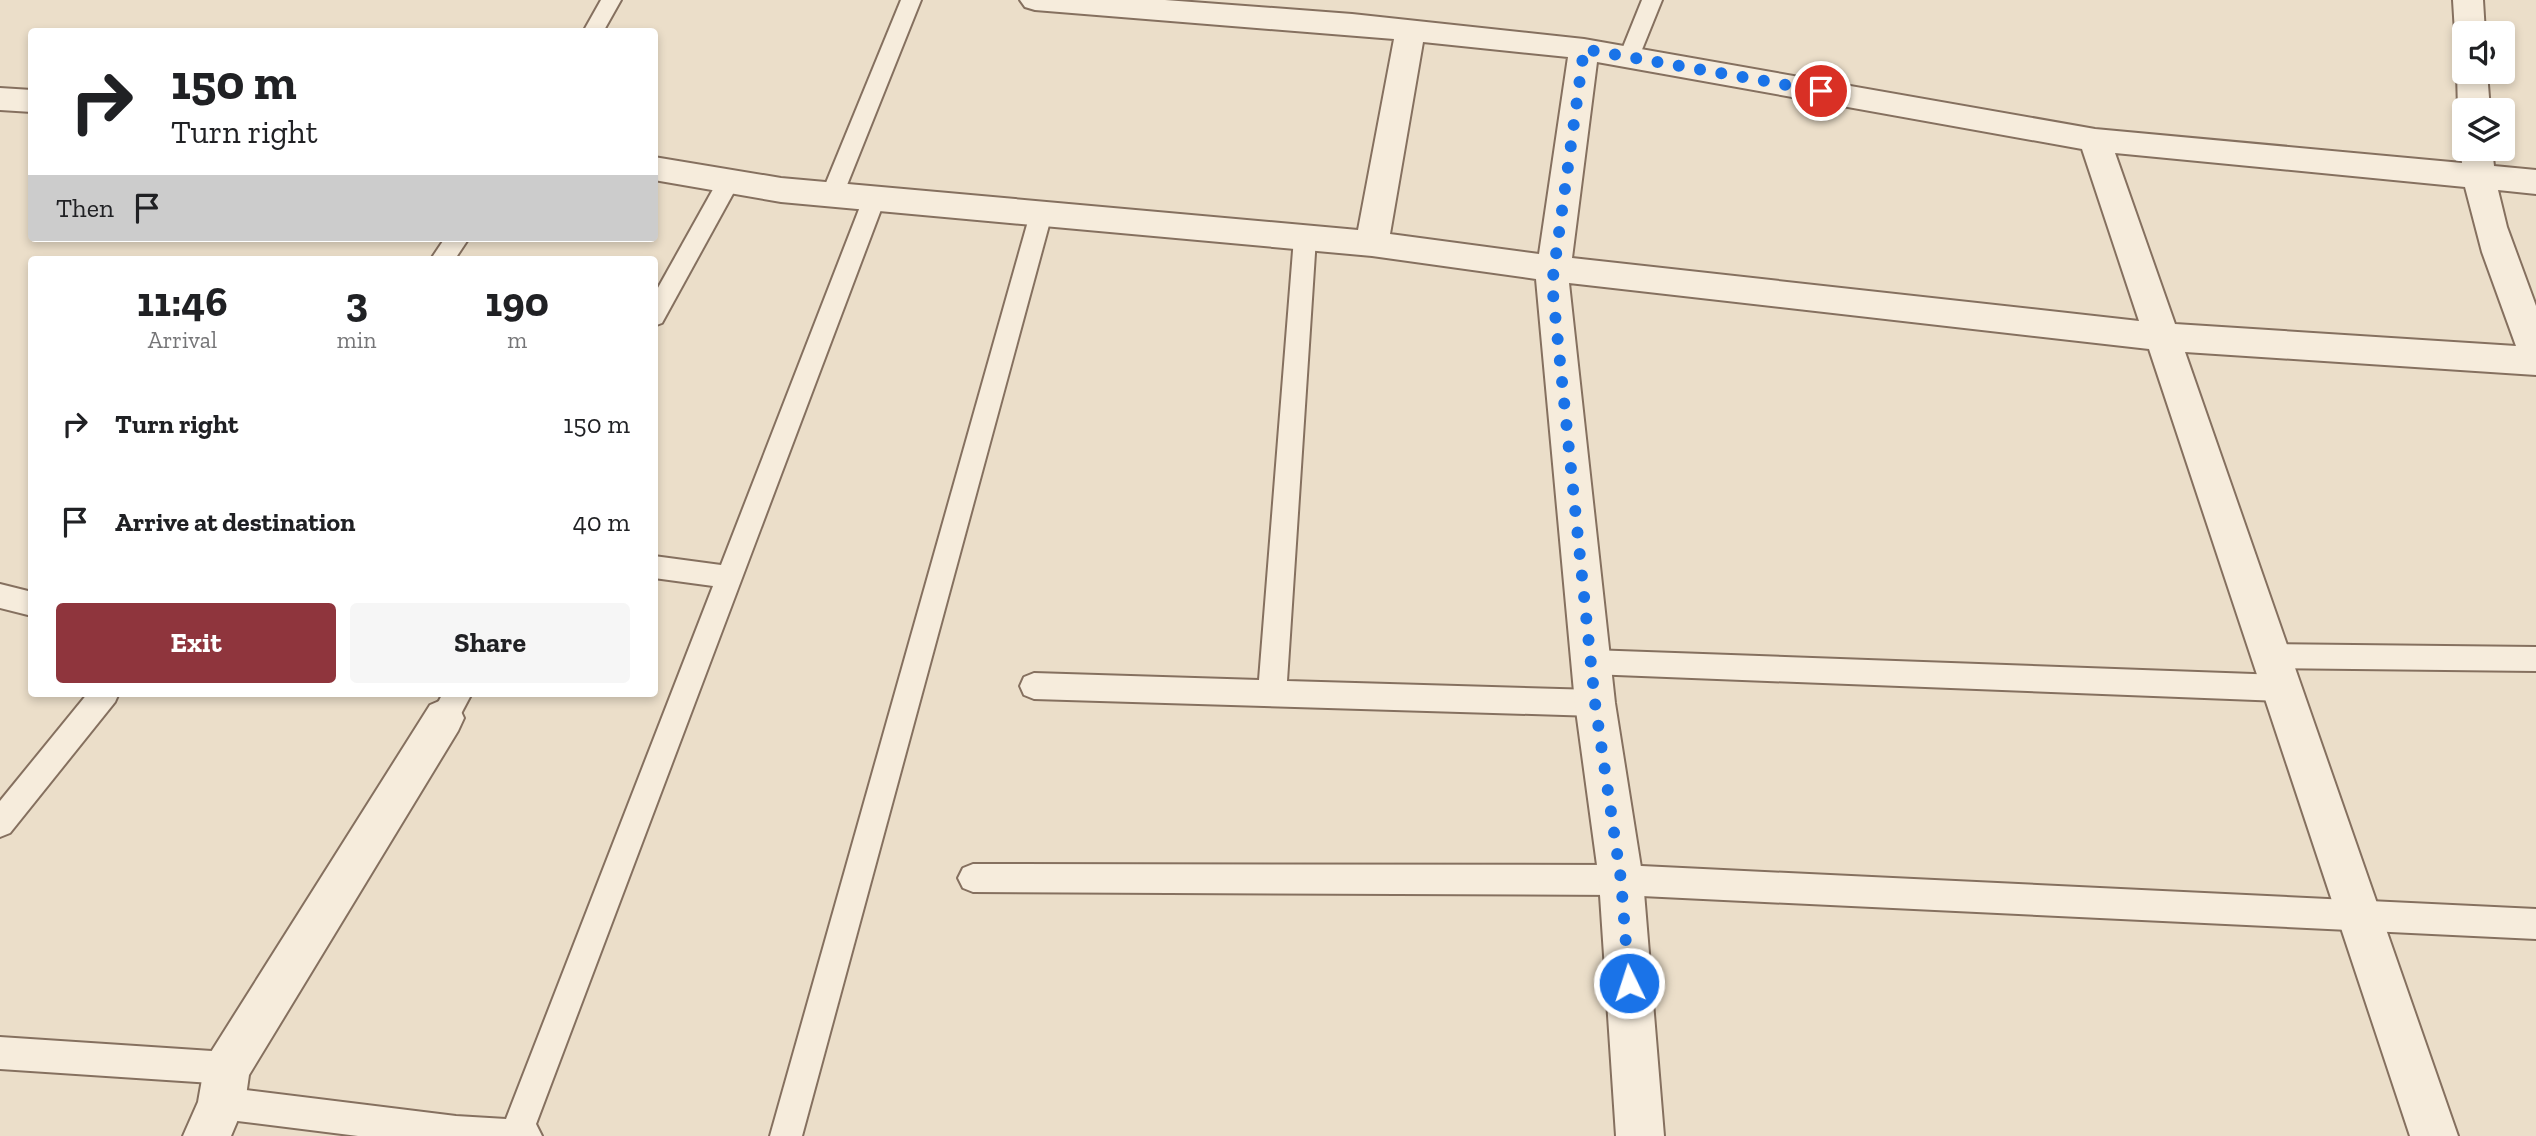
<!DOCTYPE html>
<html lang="en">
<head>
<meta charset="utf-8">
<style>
	body { margin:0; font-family:"Zilla Slab",serif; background:#f6f6f6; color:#202124; height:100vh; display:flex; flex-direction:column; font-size:26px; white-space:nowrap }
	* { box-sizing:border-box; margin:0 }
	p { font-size:23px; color:#757577 }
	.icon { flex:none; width:38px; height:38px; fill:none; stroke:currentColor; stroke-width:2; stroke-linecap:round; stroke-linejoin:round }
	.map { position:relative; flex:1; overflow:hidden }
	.panel { position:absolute; left:28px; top:256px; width:630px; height:441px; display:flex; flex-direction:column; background:#fff; border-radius:7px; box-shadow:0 4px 10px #0003 }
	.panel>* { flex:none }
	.banner { position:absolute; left:28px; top:28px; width:630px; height:214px; border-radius:7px; box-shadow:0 4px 10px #0003; background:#fff; color:#202124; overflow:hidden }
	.controls { position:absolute; left:2452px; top:21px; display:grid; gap:14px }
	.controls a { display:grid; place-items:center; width:63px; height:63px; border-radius:7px; background:#fff; box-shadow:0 4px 10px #0003; font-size:35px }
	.pin { position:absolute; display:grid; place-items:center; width:60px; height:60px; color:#fff; margin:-30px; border:4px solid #fff; border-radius:50%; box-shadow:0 2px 7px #0007 }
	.me { position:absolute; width:77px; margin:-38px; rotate:356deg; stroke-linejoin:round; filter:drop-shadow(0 0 5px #0008) }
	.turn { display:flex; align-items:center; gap:24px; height:147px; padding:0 28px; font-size:32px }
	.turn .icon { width:91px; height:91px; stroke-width:2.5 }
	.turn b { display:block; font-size:49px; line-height:60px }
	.then { display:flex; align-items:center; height:66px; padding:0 28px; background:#0003; gap:14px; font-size:26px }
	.eta { display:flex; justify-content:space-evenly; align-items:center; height:119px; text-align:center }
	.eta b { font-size:42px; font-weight:700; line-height:49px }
	.cta { display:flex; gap:14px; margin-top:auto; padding:14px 28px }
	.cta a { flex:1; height:80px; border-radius:7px; background:#8f353d; color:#fff; font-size:28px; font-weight:700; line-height:80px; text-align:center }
	.cta a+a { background:#f6f6f6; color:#202124 }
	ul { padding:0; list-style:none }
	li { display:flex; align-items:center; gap:21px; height:98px; padding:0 28px }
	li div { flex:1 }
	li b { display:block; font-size:26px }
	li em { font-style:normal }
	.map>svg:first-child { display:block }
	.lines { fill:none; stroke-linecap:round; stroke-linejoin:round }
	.lane-casing { stroke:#85705f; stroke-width:4 }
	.street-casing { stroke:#85705f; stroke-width:4 }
	.lane { fill:#f6ecdc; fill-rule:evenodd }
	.street { fill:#f6ecdc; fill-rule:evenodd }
	.route { stroke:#1a73e8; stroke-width:12; stroke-dasharray:0 21.6 }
</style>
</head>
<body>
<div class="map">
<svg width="2536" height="1136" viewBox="0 0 2536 1136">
	<rect width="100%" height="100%" fill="#ebdec9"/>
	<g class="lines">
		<defs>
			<g id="lane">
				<polygon points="601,0 621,0 603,32 583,32"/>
				<polygon points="901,0 921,0 843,195 840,201 832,203 824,201 821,195"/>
				<polygon points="1642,0 1662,0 1639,57 1636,62 1622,62 1619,57"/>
				<polygon points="729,173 737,175 740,181 662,323 654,326 654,295 721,175"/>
				<polygon points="874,191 882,193 885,199 536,1124 542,1136 358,1136 221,1119 210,1114 205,1103 210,1092 221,1087 456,1116 506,1119 713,586 654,578 654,556 721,565 863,199 866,193"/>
				<polygon points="1041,206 1049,208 1052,214 802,1136 770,1136 1030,214 1033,208"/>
				<polygon points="1305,230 1313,232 1316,238 1287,681 1595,690 1605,694 1609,703 1605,712 1595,716 1034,699 1024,695 1020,686 1024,677 1034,673 1259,680 1294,238 1297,232"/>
				<polygon points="445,238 469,238 455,259 431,259"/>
				<polygon points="0,584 32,592 32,616 0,608"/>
				<polygon points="2270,644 2536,647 2536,671 2270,668 2260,665 2256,656 2260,647"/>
				<polygon points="1591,650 2281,675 2291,679 2295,688 2291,697 2281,701 1591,674 1581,671 1577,662 1581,653"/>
				<polygon points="88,693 119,693 115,702 10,833 0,837 0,801"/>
				<polygon points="443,693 472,693 454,727 444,731 434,727 430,718"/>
				<polygon points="973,864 1621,865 2536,909 2536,939 1621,895 973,892 963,888 958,878 963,868"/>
				<polygon points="0,1037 227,1052 238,1057 243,1068 238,1079 227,1084 0,1069"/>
			</g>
			<g id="street">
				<path d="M1020,0H1165L1352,14L1584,39L2095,129L2462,163L2460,149L2464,142V149H2492L2494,166L2536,170V194L2498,190L2507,227L2536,306V375L2185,352L2458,1136H2410L2149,349L1569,283L1615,703L1643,880L1664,1136H1616L1599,880L1575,703L1536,279L1372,256L781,202L654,180V157L781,178L1358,230L1394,39L1035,10L1025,7ZM1423,42L1568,57L1539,254L1390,234ZM1597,62L2082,149L2139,321L1572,258ZM2115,153L2465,187L2482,252L2516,346L2175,324Z"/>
				<polygon points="2453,0 2483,0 2485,33 2464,33 2464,41 2459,40 2455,33"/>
				<polygon points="2464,64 2464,72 2487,72 2490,110 2464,110 2464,118 2458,110 2457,72"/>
				<polygon points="0,88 32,90 32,112 0,110"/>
				<polygon points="444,699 458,705 464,718 458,731 249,1075 245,1103 231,1136 183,1136 198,1102 204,1068 211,1052 430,705"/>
			</g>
		</defs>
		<use href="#lane" class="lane-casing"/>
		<use href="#street" class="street-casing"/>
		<use href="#lane" class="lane"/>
		<use href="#street" class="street"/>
	</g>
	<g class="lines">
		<polyline class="route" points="1629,983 1621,880 1595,703 1552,284 1584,49 1821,91"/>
	</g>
</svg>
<div class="controls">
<a><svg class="icon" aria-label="sound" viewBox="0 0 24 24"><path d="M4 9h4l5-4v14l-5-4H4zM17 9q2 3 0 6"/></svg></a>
<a><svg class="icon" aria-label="layers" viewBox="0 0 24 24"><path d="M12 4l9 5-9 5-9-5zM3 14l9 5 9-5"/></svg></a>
</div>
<div class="pin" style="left:1821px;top:91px;background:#d93025"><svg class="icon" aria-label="arrive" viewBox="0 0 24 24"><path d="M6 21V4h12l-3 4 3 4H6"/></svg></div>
<svg class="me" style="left:1629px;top:983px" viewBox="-20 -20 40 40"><circle r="17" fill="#1a73e8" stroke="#fff" stroke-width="3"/><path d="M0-11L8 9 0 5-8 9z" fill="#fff"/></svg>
<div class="banner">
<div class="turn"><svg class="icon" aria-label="right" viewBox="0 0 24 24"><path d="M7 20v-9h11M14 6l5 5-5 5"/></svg><div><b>150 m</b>Turn right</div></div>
<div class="then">Then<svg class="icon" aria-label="arrive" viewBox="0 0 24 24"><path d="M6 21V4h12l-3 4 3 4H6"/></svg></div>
</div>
<section class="panel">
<div class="eta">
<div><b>11:46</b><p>Arrival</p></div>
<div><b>3</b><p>min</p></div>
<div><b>190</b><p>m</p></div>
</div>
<ul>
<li><svg class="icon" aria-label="right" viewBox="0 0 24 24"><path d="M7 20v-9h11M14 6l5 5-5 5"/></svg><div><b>Turn right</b></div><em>150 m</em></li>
<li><svg class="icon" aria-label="arrive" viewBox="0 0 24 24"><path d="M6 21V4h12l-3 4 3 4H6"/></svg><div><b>Arrive at destination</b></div><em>40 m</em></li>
</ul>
<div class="cta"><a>Exit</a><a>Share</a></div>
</section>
</div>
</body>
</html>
